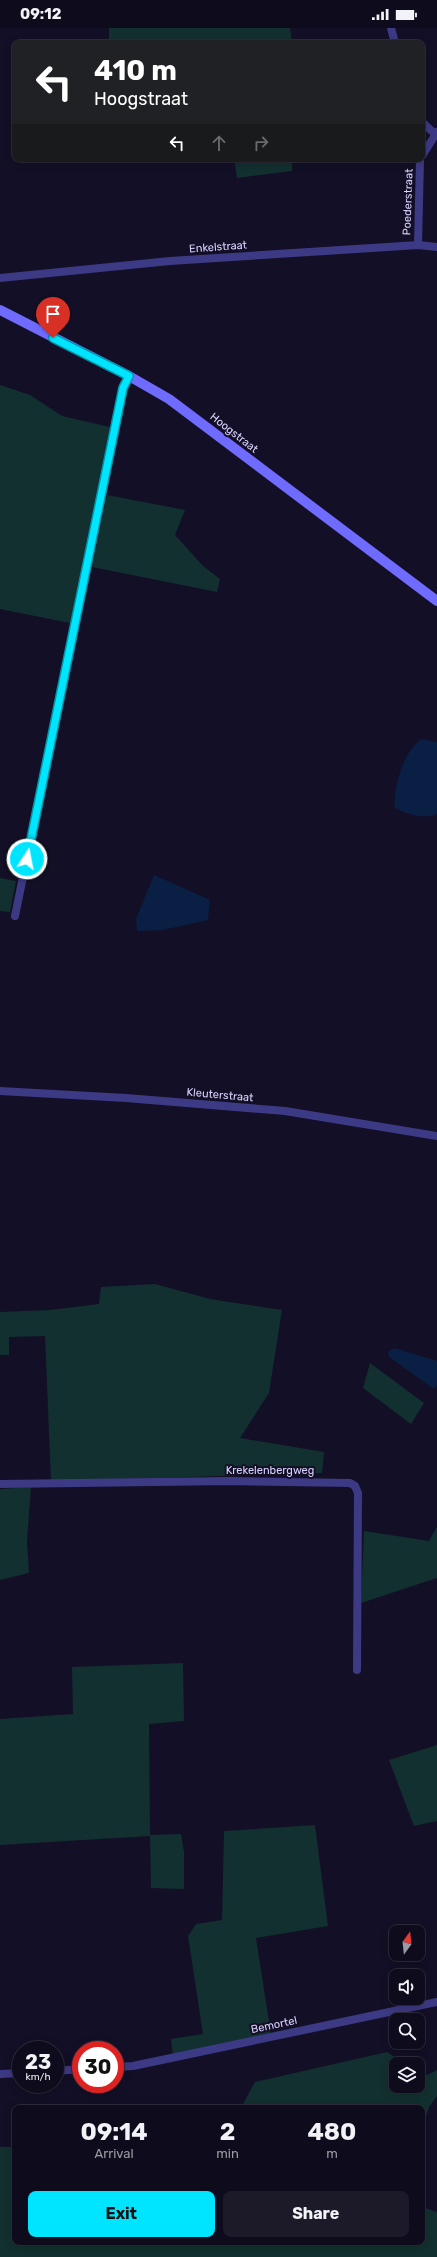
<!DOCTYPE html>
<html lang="en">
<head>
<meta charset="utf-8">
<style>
	body { margin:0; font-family:Rubik,sans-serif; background:#1c1929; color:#f1f3f6; height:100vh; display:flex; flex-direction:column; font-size:15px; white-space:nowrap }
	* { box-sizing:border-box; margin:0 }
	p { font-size:13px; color:#9b9ba3 }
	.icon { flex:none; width:22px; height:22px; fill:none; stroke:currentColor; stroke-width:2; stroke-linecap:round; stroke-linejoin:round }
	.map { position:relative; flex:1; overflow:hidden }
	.sheet { position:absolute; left:12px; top:2077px; width:413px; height:140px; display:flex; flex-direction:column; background:#0e0b1c; border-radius:8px; box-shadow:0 2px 10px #0003,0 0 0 1px #2e2b3b }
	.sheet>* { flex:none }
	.hud { position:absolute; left:12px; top:12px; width:413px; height:122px; border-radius:8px; box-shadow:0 2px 10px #0003,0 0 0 1px #2e2b3b; background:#202124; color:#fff; overflow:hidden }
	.needle { width:26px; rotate:15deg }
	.tools { position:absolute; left:389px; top:1897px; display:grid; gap:8px }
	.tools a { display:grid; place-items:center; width:36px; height:36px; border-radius:8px; background:#0e0b1c; box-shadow:0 2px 10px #0003,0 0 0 1px #2e2b3b; font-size:20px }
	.speed { position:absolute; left:12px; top:2013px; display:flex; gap:8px; font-size:20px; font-weight:700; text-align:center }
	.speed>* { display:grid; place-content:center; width:52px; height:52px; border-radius:50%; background:#0e0b1c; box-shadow:0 2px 10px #0003,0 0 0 1px #2e2b3b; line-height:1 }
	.speed small { font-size:10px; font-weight:400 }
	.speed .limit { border:6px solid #d22; background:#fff; color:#111 }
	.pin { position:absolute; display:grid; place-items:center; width:34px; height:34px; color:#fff; margin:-41px -17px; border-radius:50% 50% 50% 0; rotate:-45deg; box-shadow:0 0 4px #0007 }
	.pin .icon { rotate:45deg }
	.me { position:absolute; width:44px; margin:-22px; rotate:11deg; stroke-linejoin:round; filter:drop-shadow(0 0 3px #0008) }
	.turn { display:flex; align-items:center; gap:14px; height:84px; padding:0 16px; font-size:18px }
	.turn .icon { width:52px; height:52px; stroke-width:2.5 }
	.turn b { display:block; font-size:28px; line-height:34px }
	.lanes { display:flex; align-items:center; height:38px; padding:0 16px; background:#0003; justify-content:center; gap:20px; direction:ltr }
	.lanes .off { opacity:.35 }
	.eta { display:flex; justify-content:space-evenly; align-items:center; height:68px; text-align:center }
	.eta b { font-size:24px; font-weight:700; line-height:28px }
	.primary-button { display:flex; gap:8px; margin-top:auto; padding:8px 16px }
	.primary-button a { flex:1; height:46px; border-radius:8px; background:#00e5ff; color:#111; font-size:16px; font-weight:700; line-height:46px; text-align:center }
	.primary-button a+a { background:#1c1929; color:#f1f3f6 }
	.status { display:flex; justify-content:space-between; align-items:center; height:28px; padding:0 20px; background:#0e0b1c; direction:ltr }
	.status svg { height:11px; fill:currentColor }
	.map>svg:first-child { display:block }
	.green { fill:#12302f }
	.water { fill:#0a1f44 }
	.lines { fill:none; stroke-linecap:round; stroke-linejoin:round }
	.street { stroke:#3d3a85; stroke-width:8 }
	.secondary { stroke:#6f6bff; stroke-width:10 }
	.route-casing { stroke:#0095a6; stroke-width:10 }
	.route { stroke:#00e5ff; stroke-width:7 }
	.labels { text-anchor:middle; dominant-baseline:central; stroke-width:4; stroke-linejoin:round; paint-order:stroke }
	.street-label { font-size:11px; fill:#d9d4ff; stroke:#130f26 }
</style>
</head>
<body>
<div class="status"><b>09:12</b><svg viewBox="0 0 49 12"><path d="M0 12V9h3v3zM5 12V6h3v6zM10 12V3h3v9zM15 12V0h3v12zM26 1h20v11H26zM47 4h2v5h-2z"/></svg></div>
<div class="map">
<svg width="437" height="2229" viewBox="0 0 437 2229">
	<rect width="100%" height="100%" fill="#130f26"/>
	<g class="green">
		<polygon points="109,0 290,0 292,15 109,15"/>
		<polygon points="234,131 292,131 292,143 237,150"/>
		<polygon points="0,357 30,367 62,388 110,399 70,595 0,581"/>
		<polygon points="107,467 185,482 175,507 203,538 220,551 217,564 92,539"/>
		<polygon points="0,850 16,853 10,884 0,883"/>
		<polygon points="155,1256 210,1271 282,1282 269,1365 240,1410 324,1424 322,1445 51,1453 45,1308 9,1309 9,1327 0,1327 0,1284 50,1282 99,1276 101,1259"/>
		<polygon points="370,1335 424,1375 411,1396 363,1360"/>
		<polygon points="31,1459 27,1514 29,1545 0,1552 0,1461"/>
		<polygon points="437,1499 437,1550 361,1575 364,1503 429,1513"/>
		<polygon points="183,1635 184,1693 149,1696 150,1807 181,1806 184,1824 184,1861 151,1860 150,1808 0,1817 0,1691 73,1686 72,1639"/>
		<polygon points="437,1717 437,1793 414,1798 389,1732"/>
		<polygon points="315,1797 328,1898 256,1910 271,2006 173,2027 171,2011 203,2006 188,1908 196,1896 222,1892 224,1803"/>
		<polygon points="387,2024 406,2036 396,2036 396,2058 418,2058 418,2044 425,2048 437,2042 437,2068 429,2079 422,2101 422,2080 241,2080 255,2054"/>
		<polygon points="0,2119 15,2119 15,2214 422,2214 422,2179 437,2184 437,2229 0,2229"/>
	</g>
	<g class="water">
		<path d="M422,711L437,714V786C424,792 407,786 395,780C392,761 405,720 422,711Z"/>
		<polygon points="154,847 210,872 208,892 163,902 137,903 136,891"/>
		<polygon points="394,1320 437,1333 437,1357 434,1361 389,1329 388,1324"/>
	</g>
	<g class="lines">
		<g class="street">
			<polyline points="391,0 395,15"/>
			<polyline points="422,94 435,106"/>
			<polyline points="422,128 437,104"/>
			<polyline points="418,217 420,131"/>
			<polyline points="0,250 170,233 418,217 437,219"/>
			<polyline points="15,888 123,360 129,348"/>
			<polyline points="0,1063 126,1070 285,1083 437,1108"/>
			<polyline points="0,1456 230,1453 350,1455 355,1458 358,1465 357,1642"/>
			<polyline points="115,2039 133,2038 437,1974"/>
			<polyline points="55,2043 81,2041"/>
			<polyline points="0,2046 21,2045"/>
		</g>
		<polyline class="secondary" points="0,282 129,348 169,371 437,573"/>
	</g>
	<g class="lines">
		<defs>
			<polyline id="route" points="27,831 123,360 129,348 53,310"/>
		</defs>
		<use href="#route" class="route-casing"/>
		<use href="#route" class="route"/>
	</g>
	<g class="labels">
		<g class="street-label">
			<text transform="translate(408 174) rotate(-88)">Poederstraat</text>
			<text transform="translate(218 219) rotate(-4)">Enkelstraat</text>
			<text transform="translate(234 405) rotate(38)">Hoogstraat</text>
			<text transform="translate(220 1067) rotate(5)">Kleuterstraat</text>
			<text x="270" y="1442">Krekelenbergweg</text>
			<text transform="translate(274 1997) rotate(-12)">Bemortel</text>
		</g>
	</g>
</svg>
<div class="tools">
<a><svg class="needle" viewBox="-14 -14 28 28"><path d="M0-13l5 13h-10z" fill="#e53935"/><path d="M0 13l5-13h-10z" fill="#9b9ba3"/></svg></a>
<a><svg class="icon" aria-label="sound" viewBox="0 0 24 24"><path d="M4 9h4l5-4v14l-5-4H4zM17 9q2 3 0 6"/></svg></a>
<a><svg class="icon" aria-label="search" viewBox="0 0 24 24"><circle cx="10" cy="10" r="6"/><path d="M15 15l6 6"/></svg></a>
<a><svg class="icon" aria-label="layers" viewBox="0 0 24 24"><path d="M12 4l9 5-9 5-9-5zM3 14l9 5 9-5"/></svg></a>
</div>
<div class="speed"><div>23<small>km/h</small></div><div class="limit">30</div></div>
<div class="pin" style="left:53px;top:310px;background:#d93025"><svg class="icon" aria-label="arrive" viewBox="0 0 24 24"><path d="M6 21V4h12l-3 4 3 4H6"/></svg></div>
<svg class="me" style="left:27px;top:831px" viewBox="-20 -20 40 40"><circle r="17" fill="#00e5ff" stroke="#fff" stroke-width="3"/><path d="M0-11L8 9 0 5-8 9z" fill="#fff"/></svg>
<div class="hud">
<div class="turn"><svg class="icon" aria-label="left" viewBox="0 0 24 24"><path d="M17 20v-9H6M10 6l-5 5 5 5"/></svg><div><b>410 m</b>Hoogstraat</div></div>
<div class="lanes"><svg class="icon" aria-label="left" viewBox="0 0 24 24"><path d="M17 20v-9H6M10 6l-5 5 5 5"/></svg><svg class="icon off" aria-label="ahead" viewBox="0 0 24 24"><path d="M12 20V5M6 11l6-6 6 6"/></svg><svg class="icon off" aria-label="right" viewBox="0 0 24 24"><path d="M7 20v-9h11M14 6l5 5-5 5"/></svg></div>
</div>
<section class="sheet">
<div class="eta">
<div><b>09:14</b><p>Arrival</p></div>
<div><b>2</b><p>min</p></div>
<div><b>480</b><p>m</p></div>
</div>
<div class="primary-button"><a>Exit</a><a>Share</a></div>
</section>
</div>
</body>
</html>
